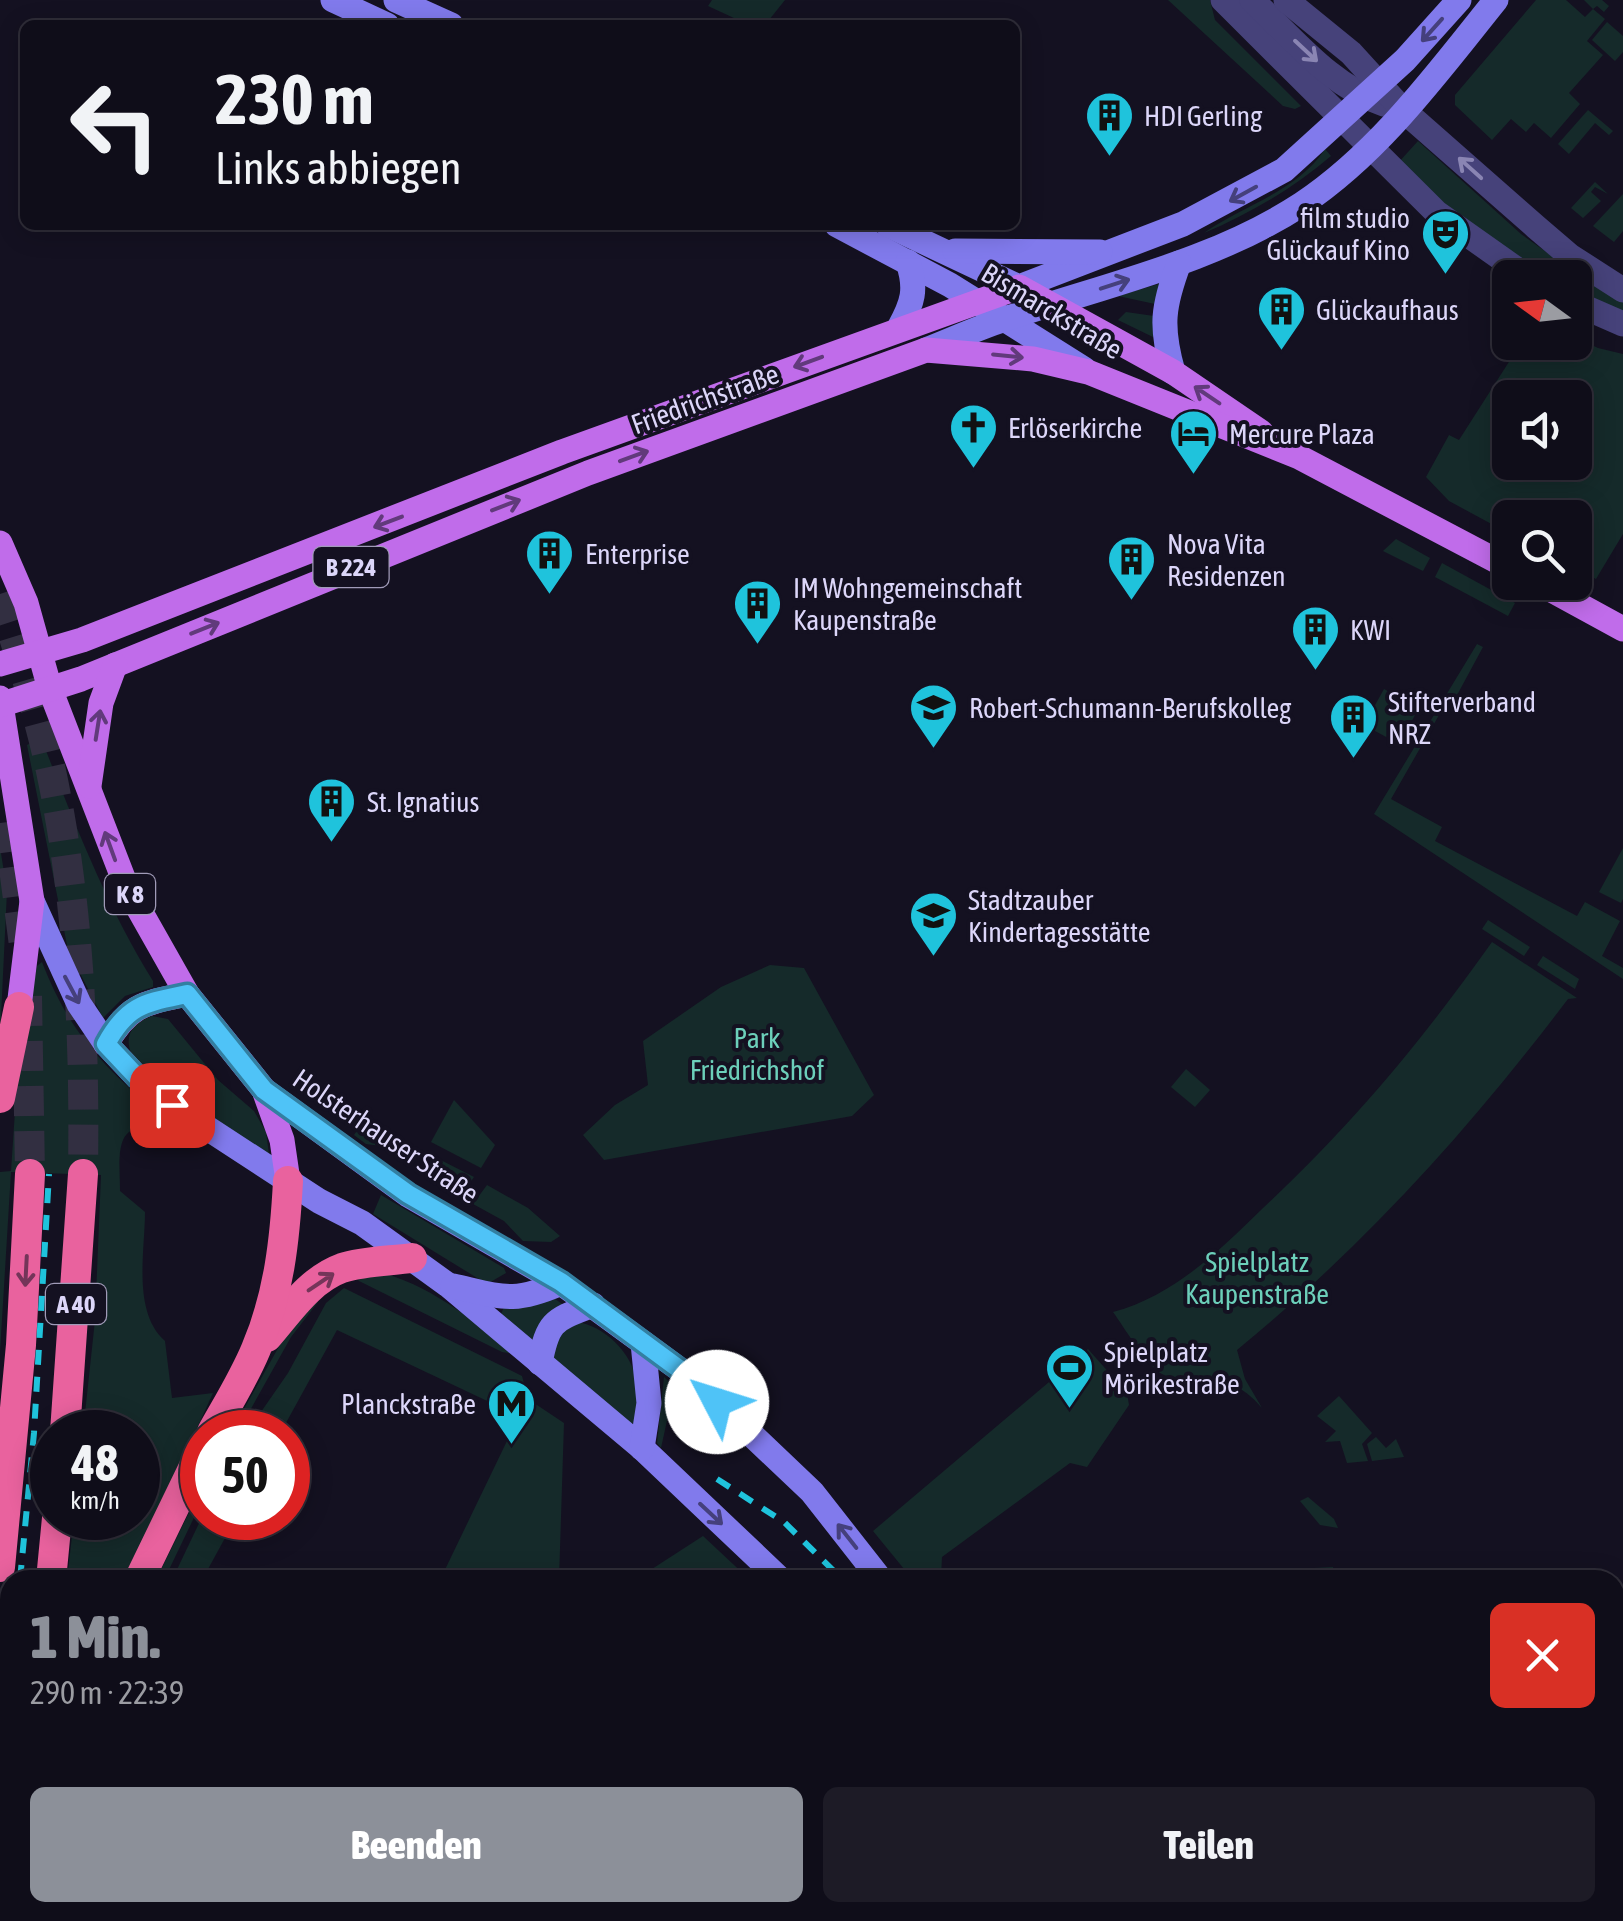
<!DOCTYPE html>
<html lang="de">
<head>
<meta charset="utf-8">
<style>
	body { margin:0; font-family:"Asap Condensed",sans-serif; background:#1d1b26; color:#f1f3f6; height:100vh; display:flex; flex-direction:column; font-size:38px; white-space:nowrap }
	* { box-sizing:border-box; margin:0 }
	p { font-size:32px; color:#9b9ca2 }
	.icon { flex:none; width:55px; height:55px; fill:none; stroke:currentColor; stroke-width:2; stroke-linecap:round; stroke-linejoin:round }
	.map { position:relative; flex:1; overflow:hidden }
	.drawer { position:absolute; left:0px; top:1570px; width:1625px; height:352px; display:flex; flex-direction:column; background:#0f0d19; border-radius:30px 30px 0 0; box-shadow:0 5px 25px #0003,0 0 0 2px #2f2d38 }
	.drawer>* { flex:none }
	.banner { position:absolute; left:20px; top:20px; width:1000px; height:210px; border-radius:15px; box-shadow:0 5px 25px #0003,0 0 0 2px #2f2d38; background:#0f0d19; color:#f1f3f6; overflow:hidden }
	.needle { width:65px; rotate:285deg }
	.fabs { position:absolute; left:1492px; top:260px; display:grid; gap:20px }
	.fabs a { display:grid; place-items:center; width:100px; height:100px; border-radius:15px; background:#0f0d19; box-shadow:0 5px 25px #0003,0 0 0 2px #2f2d38; font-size:50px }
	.speed { position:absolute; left:30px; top:1410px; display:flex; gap:20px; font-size:50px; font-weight:700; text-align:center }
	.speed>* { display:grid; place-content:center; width:130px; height:130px; border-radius:50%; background:#0f0d19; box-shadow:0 5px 25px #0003,0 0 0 2px #2f2d38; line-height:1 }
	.speed small { font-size:25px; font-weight:400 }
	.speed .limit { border:15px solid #d22; background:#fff; color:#111 }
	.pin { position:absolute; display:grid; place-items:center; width:85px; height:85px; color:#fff; margin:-42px; border-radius:20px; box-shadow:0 5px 15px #0006 }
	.me { position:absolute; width:110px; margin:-55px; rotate:310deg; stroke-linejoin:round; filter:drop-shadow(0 0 8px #0008) }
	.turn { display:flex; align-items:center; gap:35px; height:210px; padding:0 30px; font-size:45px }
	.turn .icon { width:130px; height:130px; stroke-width:2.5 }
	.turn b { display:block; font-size:70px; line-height:85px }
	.round { display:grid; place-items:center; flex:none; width:105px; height:105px; border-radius:15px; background:#1d1b26 }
	.summary { display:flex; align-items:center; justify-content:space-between; height:170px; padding:0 30px }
	h1 { font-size:60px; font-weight:800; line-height:75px; color:#8c9099 }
	.button { display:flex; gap:20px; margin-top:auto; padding:20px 30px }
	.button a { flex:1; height:115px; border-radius:15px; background:#8c9099; color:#fff; font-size:40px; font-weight:800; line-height:115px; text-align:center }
	.button a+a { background:#1d1b26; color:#f1f3f6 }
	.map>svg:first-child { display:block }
	.green { fill:#152a2a; fill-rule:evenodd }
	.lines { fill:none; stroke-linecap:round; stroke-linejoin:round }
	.motorway-tunnel { stroke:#322f41; stroke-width:30; stroke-dasharray:30 15; stroke-linecap:butt }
	.tertiary { stroke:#46427a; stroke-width:25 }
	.secondary { stroke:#817aec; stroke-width:25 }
	.primary { stroke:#c06cea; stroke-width:25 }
	.motorway { stroke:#e9629e; stroke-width:30 }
	.tram { stroke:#1fc3dc; stroke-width:2.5 }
	.rail { stroke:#1fc3dc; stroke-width:6; stroke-dasharray:15 12; stroke-linecap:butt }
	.oneway { stroke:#45407c }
	.oneway2 { stroke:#8a85b3 }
	.oneway3 { stroke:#613a7b }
	.oneway4 { stroke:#743559 }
	.route-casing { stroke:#337fa1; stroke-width:25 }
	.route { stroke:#4fc3f7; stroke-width:18 }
	.labels { text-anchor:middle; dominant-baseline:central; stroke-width:8; stroke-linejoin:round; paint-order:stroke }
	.shield { fill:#141121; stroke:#a09bb8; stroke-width:2.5 }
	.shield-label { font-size:25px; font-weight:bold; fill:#dcd6f9 }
	.poi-label { font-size:28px; fill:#dcd6f9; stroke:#141121; text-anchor:start }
	.street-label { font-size:28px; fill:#dcd6f9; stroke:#141121 }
	.park-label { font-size:28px; fill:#6ccfba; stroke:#141121 }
</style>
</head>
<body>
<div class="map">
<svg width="1623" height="1921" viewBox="0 0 1623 1921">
	<rect width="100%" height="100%" fill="#141121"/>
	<g class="green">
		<polygon points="712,0 785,0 765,25 749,25 708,6"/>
		<polygon points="1168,0 1210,0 1215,20 1301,106 1295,109 1283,106"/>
		<polygon points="1536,0 1566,0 1585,17 1593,9 1584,0 1602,0 1609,6 1604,12 1597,6 1593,9 1605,19 1587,41 1603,55 1569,93 1580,104 1551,138 1534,123 1526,132 1511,119 1492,140 1455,105 1455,95"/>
		<polygon points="1607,22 1623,36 1623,52 1615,61 1592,40"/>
		<polygon points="1588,110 1613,131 1609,135 1595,123 1569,154 1558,144"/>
		<polygon points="1418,141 1521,234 1569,268 1623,299 1623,313 1575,292 1575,278 1548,277 1533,270 1480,234 1398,163"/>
		<path d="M1325,149L1331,156C1294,188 1249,214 1204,233C1241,206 1297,192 1325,149Z"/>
		<polygon points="1595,182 1608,194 1595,187 1591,192 1601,201 1583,218 1571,208"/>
		<polygon points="1623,194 1623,231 1614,242 1593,226"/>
		<polygon points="1162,283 1155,304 1118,296"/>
		<polygon points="1126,312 1154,316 1155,338 1118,320"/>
		<path d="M1575,337L1598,348L1623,354V534L1596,579L1575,568V518H1510V534L1449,501L1426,477L1449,435L1459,440L1521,343L1575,342ZM1510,398H1575V462H1510Z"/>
		<polygon points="1396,539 1430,558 1423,571 1383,551"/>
		<polygon points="1442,563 1515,603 1508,616 1435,577"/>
		<polygon points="1477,644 1483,647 1449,710 1443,708 1391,799 1442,827 1435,841 1577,916 1585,902 1620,921 1602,956 1623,968 1623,979 1374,814"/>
		<polygon points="1384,689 1419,708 1399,744 1364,725"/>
		<path d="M41,738C74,822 106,905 153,981V987L125,996L103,1018L68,950L27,745Z"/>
		<polygon points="0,847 7,891 0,1038"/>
		<polygon points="1623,848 1623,899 1621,903 1599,892"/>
		<polygon points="1488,920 1530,947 1524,956 1482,929"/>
		<path d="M1492,942L1577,998L1568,999C1468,1131 1365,1245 1237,1350L1245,1379L1262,1408C1223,1363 1201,1394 1162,1374C1147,1366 1124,1327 1113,1312C1173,1296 1218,1252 1262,1209C1352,1125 1421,1042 1492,942Z"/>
		<polygon points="1543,956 1579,979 1575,989 1537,965"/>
		<path d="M42,962C70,1034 103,1066 160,1115L159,1131C112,1116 120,1159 120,1191L145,1212C145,1251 132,1312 165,1341L172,1398L213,1393L128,1580H67L74,1518H138V1432H83L95,1320L101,1175L11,1172L0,1352V1172L11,1171L18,1066L37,966Z"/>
		<polygon points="770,965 804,968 874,1095 852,1116 604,1160 583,1135 615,1105 648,1085 643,1041 721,987"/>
		<path d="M152,1016L168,1019L218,1080L254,1111L266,1132L269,1154L178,1096L132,1055C123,1036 133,1022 152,1016Z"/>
		<polygon points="1186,1069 1210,1090 1195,1107 1171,1087"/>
		<polygon points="454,1100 495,1145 481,1168 431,1142"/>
		<polygon points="372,1124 421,1150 412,1166 381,1146 366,1144 354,1135 361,1125"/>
		<polygon points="425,1152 474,1177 460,1197 416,1170"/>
		<polygon points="487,1185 528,1208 560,1236 551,1242 523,1241 504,1221 473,1204"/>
		<polygon points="381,1195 504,1268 506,1273 487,1284 373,1214"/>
		<path d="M376,1271C431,1285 471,1319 515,1354L502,1352L359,1281L353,1274Z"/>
		<polygon points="344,1288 522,1376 528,1399 564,1423 559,1580 440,1580 519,1416 337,1330 281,1432 247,1432 288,1373 326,1303"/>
		<polygon points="551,1296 565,1306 535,1345 501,1314 504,1307"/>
		<polygon points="318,1297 318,1302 291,1337 238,1432 231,1432 291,1325"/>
		<path d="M576,1322C604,1325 632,1353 637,1382C639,1395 636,1409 635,1423L631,1424L554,1360L550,1344L558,1329Z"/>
		<polygon points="1088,1349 1127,1393 1129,1405 1087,1467 1070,1463 942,1557 941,1577 935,1580 913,1580 873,1531"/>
		<polygon points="664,1377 678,1390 670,1407 661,1448 657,1443"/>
		<polygon points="1339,1396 1372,1433 1362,1444 1368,1461 1347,1463 1340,1441 1325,1442 1336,1431 1317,1416"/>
		<polygon points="1376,1437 1386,1448 1396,1439 1404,1457 1372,1461 1367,1444"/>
		<polygon points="202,1486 202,1501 164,1580 156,1580"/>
		<polygon points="1308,1497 1334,1519 1338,1528 1320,1525 1300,1501"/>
		<polygon points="202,1517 236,1518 202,1580 172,1580"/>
		<polygon points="703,1536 750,1580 635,1580"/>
		<polygon points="1333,1567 1334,1576 1268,1580 1266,1571 1202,1580 1088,1580"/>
		<polygon points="365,1913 365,1912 545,1913 545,1921 364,1921"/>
	</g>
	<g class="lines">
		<g class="motorway-tunnel">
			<path d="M0,594C19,652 38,711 51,771C79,903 85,1039 83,1174"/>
			<polyline points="8,822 24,945"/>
			<polyline points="27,996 30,1174"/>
		</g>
		<g class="tertiary">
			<polyline points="1223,0 1437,213 1529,278"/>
			<path d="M1252,0C1292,37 1331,87 1384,104"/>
			<polyline points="1286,0 1351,53 1403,110 1536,227 1570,256 1623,290"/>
			<polyline points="1575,303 1623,324"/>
			<polyline points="1615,1638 1623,1626"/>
			<polyline points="1546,1921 1547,1912"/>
		</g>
		<g class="secondary">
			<polyline points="333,0 387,25"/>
			<polyline points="396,0 451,25"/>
			<polyline points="837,225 950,285 1084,369"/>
			<polyline points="888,225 1019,287 1183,224 1284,170 1405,60 1459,0"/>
			<polyline points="955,251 1100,252"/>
			<path d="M899,328C913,303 917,289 908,262"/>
			<path d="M926,350C954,339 982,326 1011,317C1109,284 1215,261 1302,204C1380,152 1438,72 1496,0"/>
			<path d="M1173,372C1160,326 1163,306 1179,263"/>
			<polyline points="32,901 79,1004 106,1044 137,1077 172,1105 319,1201 362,1223 448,1285 642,1448 781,1580"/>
			<polyline points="264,1090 408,1195 561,1283 694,1380 812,1492 881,1580"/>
			<path d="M453,1286C502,1297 513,1304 561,1283"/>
			<path d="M540,1363C548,1320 554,1320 593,1305"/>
			<polyline points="642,1448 649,1403 643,1343"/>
			<polyline points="1090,1912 1097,1921"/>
			<polyline points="1127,1912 1134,1921"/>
		</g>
		<g class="primary">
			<polyline points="0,543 26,603 50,689 127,888 187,994 264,1090 282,1140 288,1181"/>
			<polyline points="1537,582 1623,629"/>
			<polyline points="0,664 82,640 562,452 1019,287 1173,372 1261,432"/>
			<polyline points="0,698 32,901 19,1007"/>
			<polyline points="0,705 81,679 588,473 926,350 1033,359 1088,372 1299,457 1510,568"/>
			<polyline points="89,786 101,703 115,665"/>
			<path d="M106,1044C129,1004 145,1003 187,994"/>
		</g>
		<g class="motorway">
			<polyline points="0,1098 19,1007"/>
			<path d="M267,1337C289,1312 309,1280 342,1268C363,1261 390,1261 412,1258"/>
			<polyline points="65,1432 83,1174"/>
			<path d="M212,1432C227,1405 244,1378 256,1349C279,1295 285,1239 288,1181"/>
			<polyline points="0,1567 21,1345 30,1174"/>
			<polyline points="51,1580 57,1518"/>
			<polyline points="139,1580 202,1450"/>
			<polyline points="33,1921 35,1912"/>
		</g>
		<polyline class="tram" points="1098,1912 1104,1921"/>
		<g class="rail">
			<polyline points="717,1479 784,1522 843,1580"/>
			<polyline points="20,1580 34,1433 49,1174"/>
			<polyline points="0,1779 10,1670"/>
			<polyline points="2,1921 10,1786"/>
		</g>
	</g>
	<defs><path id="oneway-shaft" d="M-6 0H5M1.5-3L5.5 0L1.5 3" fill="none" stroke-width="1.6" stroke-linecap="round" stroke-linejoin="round" transform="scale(2.5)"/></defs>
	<g class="oneway">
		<use href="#oneway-shaft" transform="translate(1432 30) rotate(132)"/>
		<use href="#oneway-shaft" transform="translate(1243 194) rotate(151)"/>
		<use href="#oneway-shaft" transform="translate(1115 284) rotate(-18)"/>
		<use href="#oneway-shaft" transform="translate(72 990) rotate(62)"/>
		<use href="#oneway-shaft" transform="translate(711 1514) rotate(43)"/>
		<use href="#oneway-shaft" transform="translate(847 1536) rotate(-128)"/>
	</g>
	<g class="oneway2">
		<use href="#oneway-shaft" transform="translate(1306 51) rotate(43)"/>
		<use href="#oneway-shaft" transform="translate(1470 168) rotate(-138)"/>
	</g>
	<g class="oneway3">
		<use href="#oneway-shaft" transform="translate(1008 356) rotate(6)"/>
		<use href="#oneway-shaft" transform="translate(808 362) rotate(160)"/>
		<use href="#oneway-shaft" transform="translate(1207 395) rotate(-146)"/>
		<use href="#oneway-shaft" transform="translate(634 456) rotate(-20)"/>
		<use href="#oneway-shaft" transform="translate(506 505) rotate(-21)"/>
		<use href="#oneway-shaft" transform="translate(388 522) rotate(159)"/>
		<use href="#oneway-shaft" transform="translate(205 628) rotate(-22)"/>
		<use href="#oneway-shaft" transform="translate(98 725) rotate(-81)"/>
		<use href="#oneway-shaft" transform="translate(110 846) rotate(-110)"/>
	</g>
	<g class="oneway4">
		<use href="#oneway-shaft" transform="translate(26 1271) rotate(93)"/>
		<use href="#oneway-shaft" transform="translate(321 1282) rotate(-34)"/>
	</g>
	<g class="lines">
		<defs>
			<path id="route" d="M172,1105L137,1077L106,1044C128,1004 145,1003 187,994L264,1090L408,1194L561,1282L694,1380L717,1402"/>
		</defs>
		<use href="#route" class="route-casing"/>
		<use href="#route" class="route"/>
	</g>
	<defs>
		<symbol id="building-pin" viewBox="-11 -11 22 30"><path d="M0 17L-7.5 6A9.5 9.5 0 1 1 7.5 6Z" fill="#1fc3dc" stroke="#141121"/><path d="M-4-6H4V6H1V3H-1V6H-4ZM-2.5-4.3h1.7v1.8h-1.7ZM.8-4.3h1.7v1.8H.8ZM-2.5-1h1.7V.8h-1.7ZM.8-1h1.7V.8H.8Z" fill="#111"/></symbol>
		<symbol id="theatre-pin" viewBox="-11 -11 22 30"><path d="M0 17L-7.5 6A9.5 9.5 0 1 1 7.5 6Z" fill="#1fc3dc" stroke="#141121"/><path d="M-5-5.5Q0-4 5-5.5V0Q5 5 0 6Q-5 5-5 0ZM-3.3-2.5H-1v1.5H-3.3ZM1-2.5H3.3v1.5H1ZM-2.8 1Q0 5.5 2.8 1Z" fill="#111"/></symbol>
		<symbol id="church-pin" viewBox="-11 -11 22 30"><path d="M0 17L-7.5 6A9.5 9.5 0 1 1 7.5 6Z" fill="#1fc3dc" stroke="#141121"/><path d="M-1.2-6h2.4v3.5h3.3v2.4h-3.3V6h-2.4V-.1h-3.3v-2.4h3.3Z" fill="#111"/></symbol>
		<symbol id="hotel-pin" viewBox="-11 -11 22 30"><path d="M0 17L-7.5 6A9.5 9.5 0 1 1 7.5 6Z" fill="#1fc3dc" stroke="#141121"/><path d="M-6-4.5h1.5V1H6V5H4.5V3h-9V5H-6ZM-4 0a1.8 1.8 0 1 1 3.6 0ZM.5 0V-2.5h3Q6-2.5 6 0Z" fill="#111"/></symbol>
		<symbol id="school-pin" viewBox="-11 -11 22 30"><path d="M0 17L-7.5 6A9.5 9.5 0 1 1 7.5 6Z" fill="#1fc3dc" stroke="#141121"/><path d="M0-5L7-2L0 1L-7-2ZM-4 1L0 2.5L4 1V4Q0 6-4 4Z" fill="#111"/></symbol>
		<symbol id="stadium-pin" viewBox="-11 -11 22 30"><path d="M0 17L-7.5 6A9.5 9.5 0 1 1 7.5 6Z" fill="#1fc3dc" stroke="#141121"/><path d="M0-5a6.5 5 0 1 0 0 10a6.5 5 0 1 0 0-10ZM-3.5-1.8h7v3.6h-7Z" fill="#111"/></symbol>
		<symbol id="metro-pin" viewBox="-11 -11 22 30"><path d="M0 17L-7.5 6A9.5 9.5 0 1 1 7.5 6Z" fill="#1fc3dc" stroke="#141121"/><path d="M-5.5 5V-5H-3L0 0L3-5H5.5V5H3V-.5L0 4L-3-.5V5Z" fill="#111"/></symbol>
	</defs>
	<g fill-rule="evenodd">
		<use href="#building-pin" x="1082" y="88" width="55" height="75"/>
		<use href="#theatre-pin" x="1418" y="206" width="55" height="75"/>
		<use href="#building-pin" x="1254" y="282" width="55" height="75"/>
		<use href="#church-pin" x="946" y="400" width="55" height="75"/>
		<use href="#hotel-pin" x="1166" y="406" width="55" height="75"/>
		<use href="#building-pin" x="522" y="526" width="55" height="75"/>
		<use href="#building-pin" x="1104" y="532" width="55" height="75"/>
		<use href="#building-pin" x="730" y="576" width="55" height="75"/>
		<use href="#building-pin" x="1288" y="602" width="55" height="75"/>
		<use href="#school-pin" x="906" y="680" width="55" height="75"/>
		<use href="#building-pin" x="1326" y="690" width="55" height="75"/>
		<use href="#building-pin" x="304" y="774" width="55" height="75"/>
		<use href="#school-pin" x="906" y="888" width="55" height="75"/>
		<use href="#stadium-pin" x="1042" y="1340" width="55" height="75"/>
		<use href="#metro-pin" x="484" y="1376" width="55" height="75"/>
	</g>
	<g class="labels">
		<g class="shield">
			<rect x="313.5" y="547" width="75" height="40" rx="8"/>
			<rect x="105" y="874" width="50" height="40" rx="8"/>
			<rect x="46" y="1284" width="60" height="40" rx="8"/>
		</g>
		<g class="shield-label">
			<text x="351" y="567">B 224</text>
			<text x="130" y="894">K 8</text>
			<text x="76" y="1304">A 40</text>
		</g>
		<g class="poi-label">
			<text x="1144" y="116">HDI Gerling</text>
			<text x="1410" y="218" text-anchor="end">film studio<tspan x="1410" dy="32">Glückauf Kino</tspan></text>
			<text x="1316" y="310">Glückaufhaus</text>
			<text x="1008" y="428">Erlöserkirche</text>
			<text x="1229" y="434">Mercure Plaza</text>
			<text x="1167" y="544">Nova Vita<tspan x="1167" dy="32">Residenzen</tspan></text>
			<text x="585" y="554">Enterprise</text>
			<text x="793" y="588">IM Wohngemeinschaft<tspan x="793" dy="32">Kaupenstraße</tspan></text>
			<text x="1350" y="630">KWI</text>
			<text x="1388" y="702">Stifterverband<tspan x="1388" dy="32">NRZ</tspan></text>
			<text x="969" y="708">Robert-Schumann-Berufskolleg</text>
			<text x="367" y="802">St. Ignatius</text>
			<text x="968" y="900">Stadtzauber<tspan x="968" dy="32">Kindertagesstätte</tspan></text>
			<text x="1104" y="1352">Spielplatz<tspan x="1104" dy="32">Mörikestraße</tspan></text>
			<text x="476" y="1404" text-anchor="end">Planckstraße</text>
		</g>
		<g class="street-label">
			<text transform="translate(1052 311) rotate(31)">Bismarckstraße</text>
			<text transform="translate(705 399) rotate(-20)">Friedrichstraße</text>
			<text transform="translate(386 1136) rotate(34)">Holsterhauser Straße</text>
		</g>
		<g class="park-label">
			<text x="757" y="1038">Park<tspan x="757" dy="32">Friedrichshof</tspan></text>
			<text x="1257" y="1262">Spielplatz<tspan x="1257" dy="32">Kaupenstraße</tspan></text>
		</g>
	</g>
</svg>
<div class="fabs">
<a><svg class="needle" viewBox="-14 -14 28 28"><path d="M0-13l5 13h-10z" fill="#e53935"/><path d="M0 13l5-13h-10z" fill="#9b9ca2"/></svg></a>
<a><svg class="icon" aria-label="sound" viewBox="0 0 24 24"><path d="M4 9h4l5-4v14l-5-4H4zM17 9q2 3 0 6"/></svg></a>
<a><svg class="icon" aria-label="search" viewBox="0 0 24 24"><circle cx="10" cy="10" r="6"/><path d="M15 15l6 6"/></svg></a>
</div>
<div class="speed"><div>48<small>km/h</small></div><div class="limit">50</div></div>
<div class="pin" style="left:172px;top:1105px;background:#d93025"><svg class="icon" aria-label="arrive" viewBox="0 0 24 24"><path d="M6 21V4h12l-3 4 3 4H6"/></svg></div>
<svg class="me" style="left:717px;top:1402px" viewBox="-20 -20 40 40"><circle r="19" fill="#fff"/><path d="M0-13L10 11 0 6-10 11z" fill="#4fc3f7"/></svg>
<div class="banner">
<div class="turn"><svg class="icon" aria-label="left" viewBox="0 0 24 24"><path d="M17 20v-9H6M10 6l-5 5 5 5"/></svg><div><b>230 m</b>Links abbiegen</div></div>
</div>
<section class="drawer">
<div class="summary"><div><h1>1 Min.</h1><p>290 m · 22:39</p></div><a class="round" style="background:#d93025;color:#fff"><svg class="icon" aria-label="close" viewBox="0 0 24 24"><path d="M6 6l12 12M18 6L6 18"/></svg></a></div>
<div class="button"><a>Beenden</a><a>Teilen</a></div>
</section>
</div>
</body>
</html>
